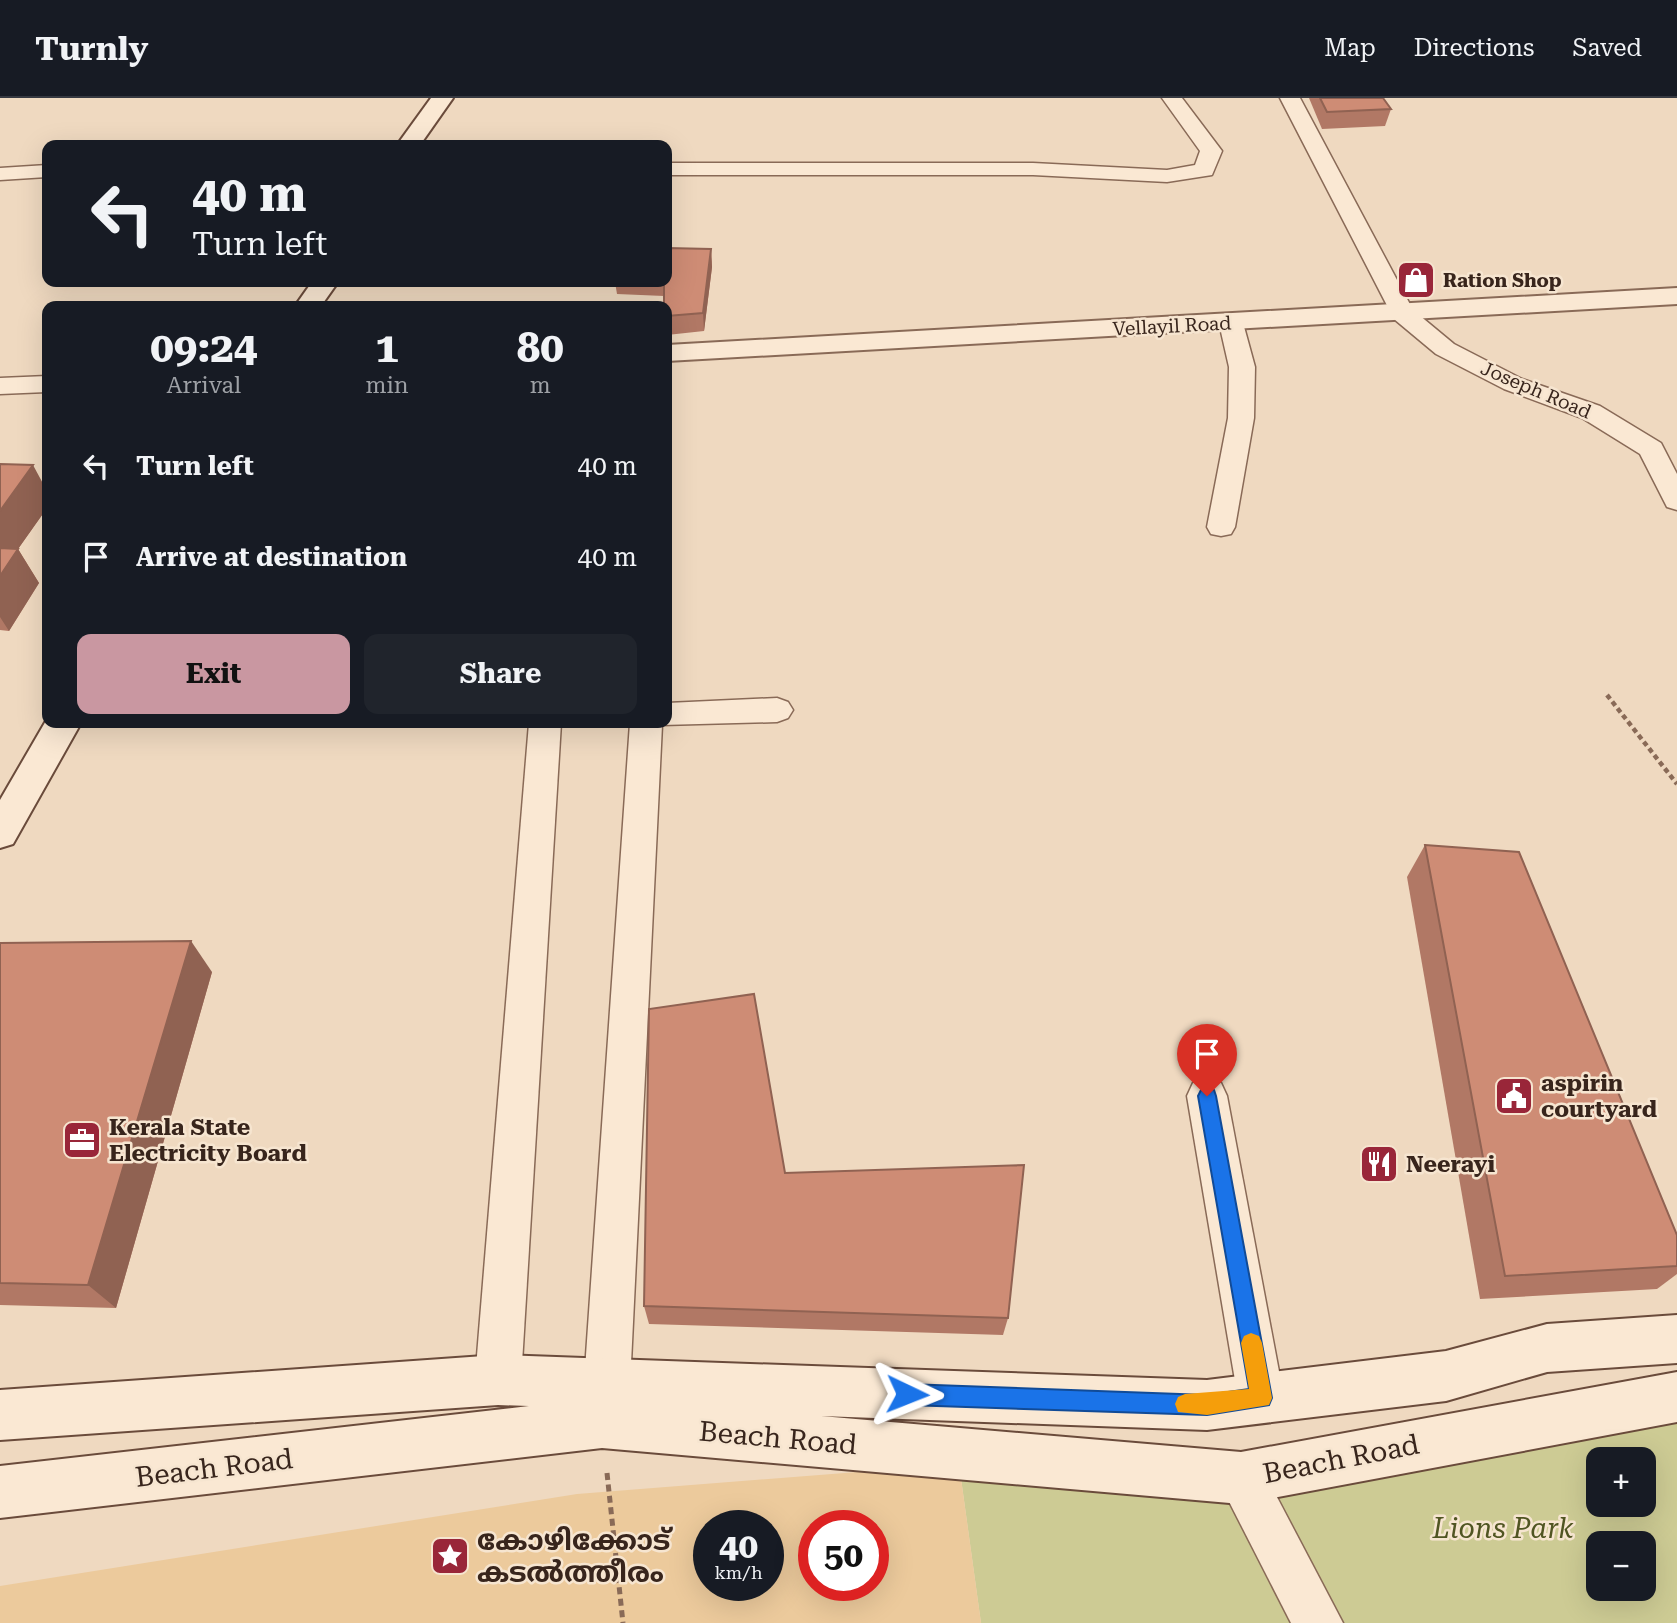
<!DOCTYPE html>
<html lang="en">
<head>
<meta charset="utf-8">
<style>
	body { margin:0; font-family:"Roboto Serif","Noto Sans Malayalam",serif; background:#20242c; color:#f1f3f6; height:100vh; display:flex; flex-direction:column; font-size:26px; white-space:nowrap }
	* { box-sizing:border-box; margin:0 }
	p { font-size:23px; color:#9ea1a6 }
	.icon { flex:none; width:38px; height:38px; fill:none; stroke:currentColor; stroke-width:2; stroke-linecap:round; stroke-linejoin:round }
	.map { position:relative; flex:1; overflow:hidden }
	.details { position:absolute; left:42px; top:203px; width:630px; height:427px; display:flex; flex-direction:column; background:#171b24; border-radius:14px; box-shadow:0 7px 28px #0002 }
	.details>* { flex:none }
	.banner { position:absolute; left:42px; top:42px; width:630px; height:147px; border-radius:14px; box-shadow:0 7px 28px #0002; background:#171b24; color:#f1f3f6; overflow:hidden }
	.buttons { position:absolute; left:1586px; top:1349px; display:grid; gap:14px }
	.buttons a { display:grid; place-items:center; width:70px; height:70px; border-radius:14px; background:#171b24; box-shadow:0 7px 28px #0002; font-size:35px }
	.speed { position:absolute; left:693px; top:1412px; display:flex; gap:14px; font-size:35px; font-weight:700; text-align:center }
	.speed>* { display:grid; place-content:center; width:91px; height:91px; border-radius:50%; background:#171b24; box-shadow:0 7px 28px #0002; line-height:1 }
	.speed small { font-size:18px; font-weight:400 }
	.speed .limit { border:10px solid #d22; background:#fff; color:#111 }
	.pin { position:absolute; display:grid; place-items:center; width:60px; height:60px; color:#fff; margin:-72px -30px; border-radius:50% 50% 50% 0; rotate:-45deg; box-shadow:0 0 7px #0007 }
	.pin .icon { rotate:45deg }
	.me { position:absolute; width:77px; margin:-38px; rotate:92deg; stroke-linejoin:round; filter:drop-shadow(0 0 5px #0008) }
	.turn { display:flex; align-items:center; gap:24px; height:147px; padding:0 35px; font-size:32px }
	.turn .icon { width:91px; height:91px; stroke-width:2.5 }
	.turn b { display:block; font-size:49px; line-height:60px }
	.eta { display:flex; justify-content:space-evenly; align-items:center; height:119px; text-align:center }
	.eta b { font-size:42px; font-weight:700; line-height:49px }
	.primary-button { display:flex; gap:14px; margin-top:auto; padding:14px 35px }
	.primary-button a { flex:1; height:80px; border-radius:14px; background:#c997a1; color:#111; font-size:28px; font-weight:700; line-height:80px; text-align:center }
	.primary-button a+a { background:#20242c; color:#f1f3f6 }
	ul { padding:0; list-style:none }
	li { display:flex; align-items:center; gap:21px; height:91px; padding:0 35px }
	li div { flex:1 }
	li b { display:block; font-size:26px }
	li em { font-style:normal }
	header { display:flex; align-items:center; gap:42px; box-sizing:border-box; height:98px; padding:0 35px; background:#171b24; border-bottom:2px solid #363941 }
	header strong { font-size:33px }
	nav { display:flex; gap:38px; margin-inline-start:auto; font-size:24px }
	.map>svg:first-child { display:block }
	.green { fill:#cdcb94; fill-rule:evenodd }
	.sand { fill:#ecca9c; fill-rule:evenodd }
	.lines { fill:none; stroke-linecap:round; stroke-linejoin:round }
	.minor-casing { stroke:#896a57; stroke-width:3 }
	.tertiary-casing { stroke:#896a57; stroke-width:4 }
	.secondary-casing { stroke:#6a4b3b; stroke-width:4 }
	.path-far1 { stroke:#896a57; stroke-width:4.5; stroke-dasharray:5 3.5; stroke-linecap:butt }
	.path { stroke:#896a57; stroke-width:5; stroke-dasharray:7 4.5; stroke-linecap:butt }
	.minor { fill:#fae8d3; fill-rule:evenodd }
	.tertiary { fill:#fae8d3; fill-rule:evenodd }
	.secondary { fill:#fae8d3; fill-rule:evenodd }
	.wall { fill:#b17865 }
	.shaded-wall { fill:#906252 }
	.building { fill:#ce8c75; stroke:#906252; stroke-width:2 }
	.route { fill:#1a73e8; stroke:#114b97; stroke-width:2 }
	.slow { fill:#f59e0b }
	.labels { text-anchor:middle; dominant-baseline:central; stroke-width:5; stroke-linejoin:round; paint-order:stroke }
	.far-poi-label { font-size:19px; font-weight:bold; fill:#38251c; stroke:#f6e5d0; text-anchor:start }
	.far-street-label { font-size:19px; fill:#38251c; stroke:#f6e5d0 }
	.poi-label { font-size:23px; font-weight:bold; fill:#38251c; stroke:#f6e5d0; text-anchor:start }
	.near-street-label { font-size:28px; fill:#38251c; stroke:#f6e5d0 }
	.near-park-label { font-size:28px; font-style:italic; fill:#505522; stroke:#f6e5d0 }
	.near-poi-label { font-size:28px; font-weight:bold; fill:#38251c; stroke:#f6e5d0; text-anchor:start }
</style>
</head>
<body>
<header>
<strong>Turnly</strong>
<nav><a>Map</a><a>Directions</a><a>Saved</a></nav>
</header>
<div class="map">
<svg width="1677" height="1525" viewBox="0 0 1677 1525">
	<rect width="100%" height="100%" fill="#efd9c0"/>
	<path class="green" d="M1677,1324V1525H981L959,1366L1241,1380ZM1598,1362H1643V1407H1598ZM1598,1446H1643V1491H1598Z"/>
	<path class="sand" d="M959,1366L981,1525H0V1488L577,1396ZM709,1428H768V1488H709ZM814,1428H873V1488H814Z"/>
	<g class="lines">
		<defs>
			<g id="minor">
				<polygon points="1162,0 1182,0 1222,53 1212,77 1167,84 1033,77 667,77 667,65 1033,65 1167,72 1195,67 1200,53"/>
				<polygon points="1280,0 1300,0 1413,212 1454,246 1522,281 1600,308 1661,345 1677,376 1677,412 1667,409 1640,356 1582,320 1504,291 1436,256 1394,221"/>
				<polygon points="47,67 47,79 0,82 0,70"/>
				<polygon points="1231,218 1240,220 1243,225 1255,269 1254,320 1235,429 1231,436 1221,438 1211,436 1207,429 1228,320 1229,269 1219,225 1222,220"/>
				<polygon points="47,278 47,294 0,296 0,280"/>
				<polygon points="777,600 788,604 793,612 788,620 777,624 662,627 630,1286 623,1302 607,1309 591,1302 584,1286 630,625 667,625 667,605"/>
				<polygon points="529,625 561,625 521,1282 514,1298 498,1305 482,1298 475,1282"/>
				<polygon points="1207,980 1221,985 1227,998 1284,1300 1277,1316 1261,1323 1245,1316 1238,1300 1187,998 1193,985"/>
				<polygon points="1241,1356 1258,1363 1343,1525 1291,1525 1217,1380 1224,1363"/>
			</g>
			<polygon id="tertiary" points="1677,190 1677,206 667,263 667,247"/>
			<g id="secondary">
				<polygon points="431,0 453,0 420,47 397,47"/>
				<polygon points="312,184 338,184 321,208 295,208"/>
				<polygon points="47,621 47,625 81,625 13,746 0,750 0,702"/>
				<polygon points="1677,1217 1677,1265 1547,1274 1446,1303 1207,1332 821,1318 1241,1354 1677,1274 1677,1324 1241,1406 602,1350 0,1420 0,1368 529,1308 498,1307 0,1342 0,1292 498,1257 1207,1282 1446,1253 1547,1226"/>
			</g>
		</defs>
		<use href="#minor" class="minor-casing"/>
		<use href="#tertiary" class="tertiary-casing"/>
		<use href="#secondary" class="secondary-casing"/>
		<polyline class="path-far1" points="1607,597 1677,686"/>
		<polyline class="path" points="607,1375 623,1525"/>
		<use href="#minor" class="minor"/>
		<use href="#tertiary" class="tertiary"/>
		<use href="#secondary" class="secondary"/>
	</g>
	<g class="wall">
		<polygon points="1309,0 1383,0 1391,11 1385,28 1322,31"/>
		<polygon points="711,151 712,169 704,233 667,237 667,208 664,198 617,196 615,184 667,184"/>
		<polygon points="0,366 47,393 47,410 18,451 39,485 9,533 0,532"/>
		<polygon points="1425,747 1677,1137 1677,1176 1657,1191 1480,1201 1407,779"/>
		<polygon points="0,845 212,874 116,1210 0,1207"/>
		<polygon points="785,1075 1008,1220 1003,1237 649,1226 644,1208"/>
	</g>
	<g class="shaded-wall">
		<polygon points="711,151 712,169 704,233 703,215"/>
		<polygon points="33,367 47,393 47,410 18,451 39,485 9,533 0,519 0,413"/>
		<polygon points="191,843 212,874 116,1210 88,1187"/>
	</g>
	<g class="building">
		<polygon points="1320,0 1383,0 1391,11 1327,14"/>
		<polygon points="667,150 711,151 703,215 667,218 667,208 664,208 664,184 667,184"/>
		<polygon points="0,366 33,367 0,413"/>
		<polygon points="0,450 18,451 0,478"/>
		<polygon points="1425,747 1519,754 1677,1137 1677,1168 1505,1178"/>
		<polygon points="191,843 88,1187 0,1185 0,845"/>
		<polygon points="754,896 785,1075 1024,1067 1008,1220 644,1208 649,911"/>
	</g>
	<polygon class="route" points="1207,989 1214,992 1216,998 1272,1300 1269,1307 1207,1317 907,1307 900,1304 897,1296 900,1289 907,1286 1207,1297 1249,1291 1198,998 1201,992"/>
	<polygon class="slow" points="1251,1235 1259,1238 1262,1245 1272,1300 1269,1307 1207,1317 1178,1314 1175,1306 1178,1299 1185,1296 1249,1291 1241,1245 1244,1238"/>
	<defs>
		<symbol id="shop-square" viewBox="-11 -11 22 22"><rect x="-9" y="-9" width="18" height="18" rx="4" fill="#992639" stroke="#f6e5d0"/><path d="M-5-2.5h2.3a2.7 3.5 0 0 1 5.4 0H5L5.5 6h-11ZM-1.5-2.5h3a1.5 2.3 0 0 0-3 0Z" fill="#fff"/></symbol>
		<symbol id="civic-square" viewBox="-11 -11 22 22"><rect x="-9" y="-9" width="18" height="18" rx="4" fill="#992639" stroke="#f6e5d0"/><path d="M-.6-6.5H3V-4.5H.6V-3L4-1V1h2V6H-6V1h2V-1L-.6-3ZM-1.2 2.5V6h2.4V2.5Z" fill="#fff"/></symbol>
		<symbol id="office-square" viewBox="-11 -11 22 22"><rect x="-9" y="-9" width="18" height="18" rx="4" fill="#992639" stroke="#f6e5d0"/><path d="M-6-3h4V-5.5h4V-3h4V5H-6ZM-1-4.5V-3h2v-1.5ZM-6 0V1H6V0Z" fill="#fff"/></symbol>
		<symbol id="restaurant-square" viewBox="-11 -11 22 22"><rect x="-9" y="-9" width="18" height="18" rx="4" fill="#992639" stroke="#f6e5d0"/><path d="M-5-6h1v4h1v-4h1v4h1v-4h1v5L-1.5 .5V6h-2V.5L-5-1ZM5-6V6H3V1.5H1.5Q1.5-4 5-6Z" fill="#fff"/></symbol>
		<symbol id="sight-square" viewBox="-11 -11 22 22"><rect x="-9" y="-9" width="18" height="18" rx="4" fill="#992639" stroke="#f6e5d0"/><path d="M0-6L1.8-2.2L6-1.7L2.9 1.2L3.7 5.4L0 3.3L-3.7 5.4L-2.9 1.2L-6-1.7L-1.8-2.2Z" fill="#fff"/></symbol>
	</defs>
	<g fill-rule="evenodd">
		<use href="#shop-square" x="1394" y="160" width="44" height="44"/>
		<use href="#civic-square" x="1492" y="976" width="44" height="44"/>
		<use href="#office-square" x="60" y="1020" width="44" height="44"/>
		<use href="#restaurant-square" x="1357" y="1044" width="44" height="44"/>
		<use href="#sight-square" x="428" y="1436" width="44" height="44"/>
	</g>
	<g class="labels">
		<g class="far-poi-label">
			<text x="1443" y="182">Ration Shop</text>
		</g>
		<g class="far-street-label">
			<text transform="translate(1172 228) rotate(-3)">Vellayil Road</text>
			<text transform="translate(1536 292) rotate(23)">Joseph Road</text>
		</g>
		<g class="poi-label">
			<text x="1541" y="985">aspirin<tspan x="1541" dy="26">courtyard</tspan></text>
			<text x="109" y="1029">Kerala State<tspan x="109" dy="26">Electricity Board</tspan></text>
			<text x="1406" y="1066">Neerayi</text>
		</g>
		<g class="near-street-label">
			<text transform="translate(778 1340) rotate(5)">Beach Road</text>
			<text transform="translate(1341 1361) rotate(-11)">Beach Road</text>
			<text transform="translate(214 1370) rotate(-7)">Beach Road</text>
		</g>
		<g class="near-park-label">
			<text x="1503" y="1430">Lions Park</text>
		</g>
		<g class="near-poi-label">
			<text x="477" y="1442">കോഴിക്കോട്<tspan x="477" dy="32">കടൽത്തീരം</tspan></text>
		</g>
	</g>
</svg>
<div class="buttons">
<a>+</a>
<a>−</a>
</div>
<div class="speed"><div>40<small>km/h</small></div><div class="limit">50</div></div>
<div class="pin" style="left:1207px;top:998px;background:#d93025"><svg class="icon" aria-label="arrive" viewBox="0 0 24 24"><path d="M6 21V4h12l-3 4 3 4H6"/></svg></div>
<svg class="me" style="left:907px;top:1296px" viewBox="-20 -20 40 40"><path d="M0-17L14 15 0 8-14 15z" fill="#1a73e8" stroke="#fff" stroke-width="4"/></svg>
<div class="banner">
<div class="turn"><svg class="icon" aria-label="left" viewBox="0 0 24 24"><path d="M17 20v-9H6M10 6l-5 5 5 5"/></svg><div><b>40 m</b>Turn left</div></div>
</div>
<section class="details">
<div class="eta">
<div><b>09:24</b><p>Arrival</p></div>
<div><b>1</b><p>min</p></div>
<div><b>80</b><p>m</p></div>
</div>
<ul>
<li><svg class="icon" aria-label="left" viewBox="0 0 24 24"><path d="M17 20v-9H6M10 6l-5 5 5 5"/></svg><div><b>Turn left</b></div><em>40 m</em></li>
<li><svg class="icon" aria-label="arrive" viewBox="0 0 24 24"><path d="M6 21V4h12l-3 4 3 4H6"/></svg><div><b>Arrive at destination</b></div><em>40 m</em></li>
</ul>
<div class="primary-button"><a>Exit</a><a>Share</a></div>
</section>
</div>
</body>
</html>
